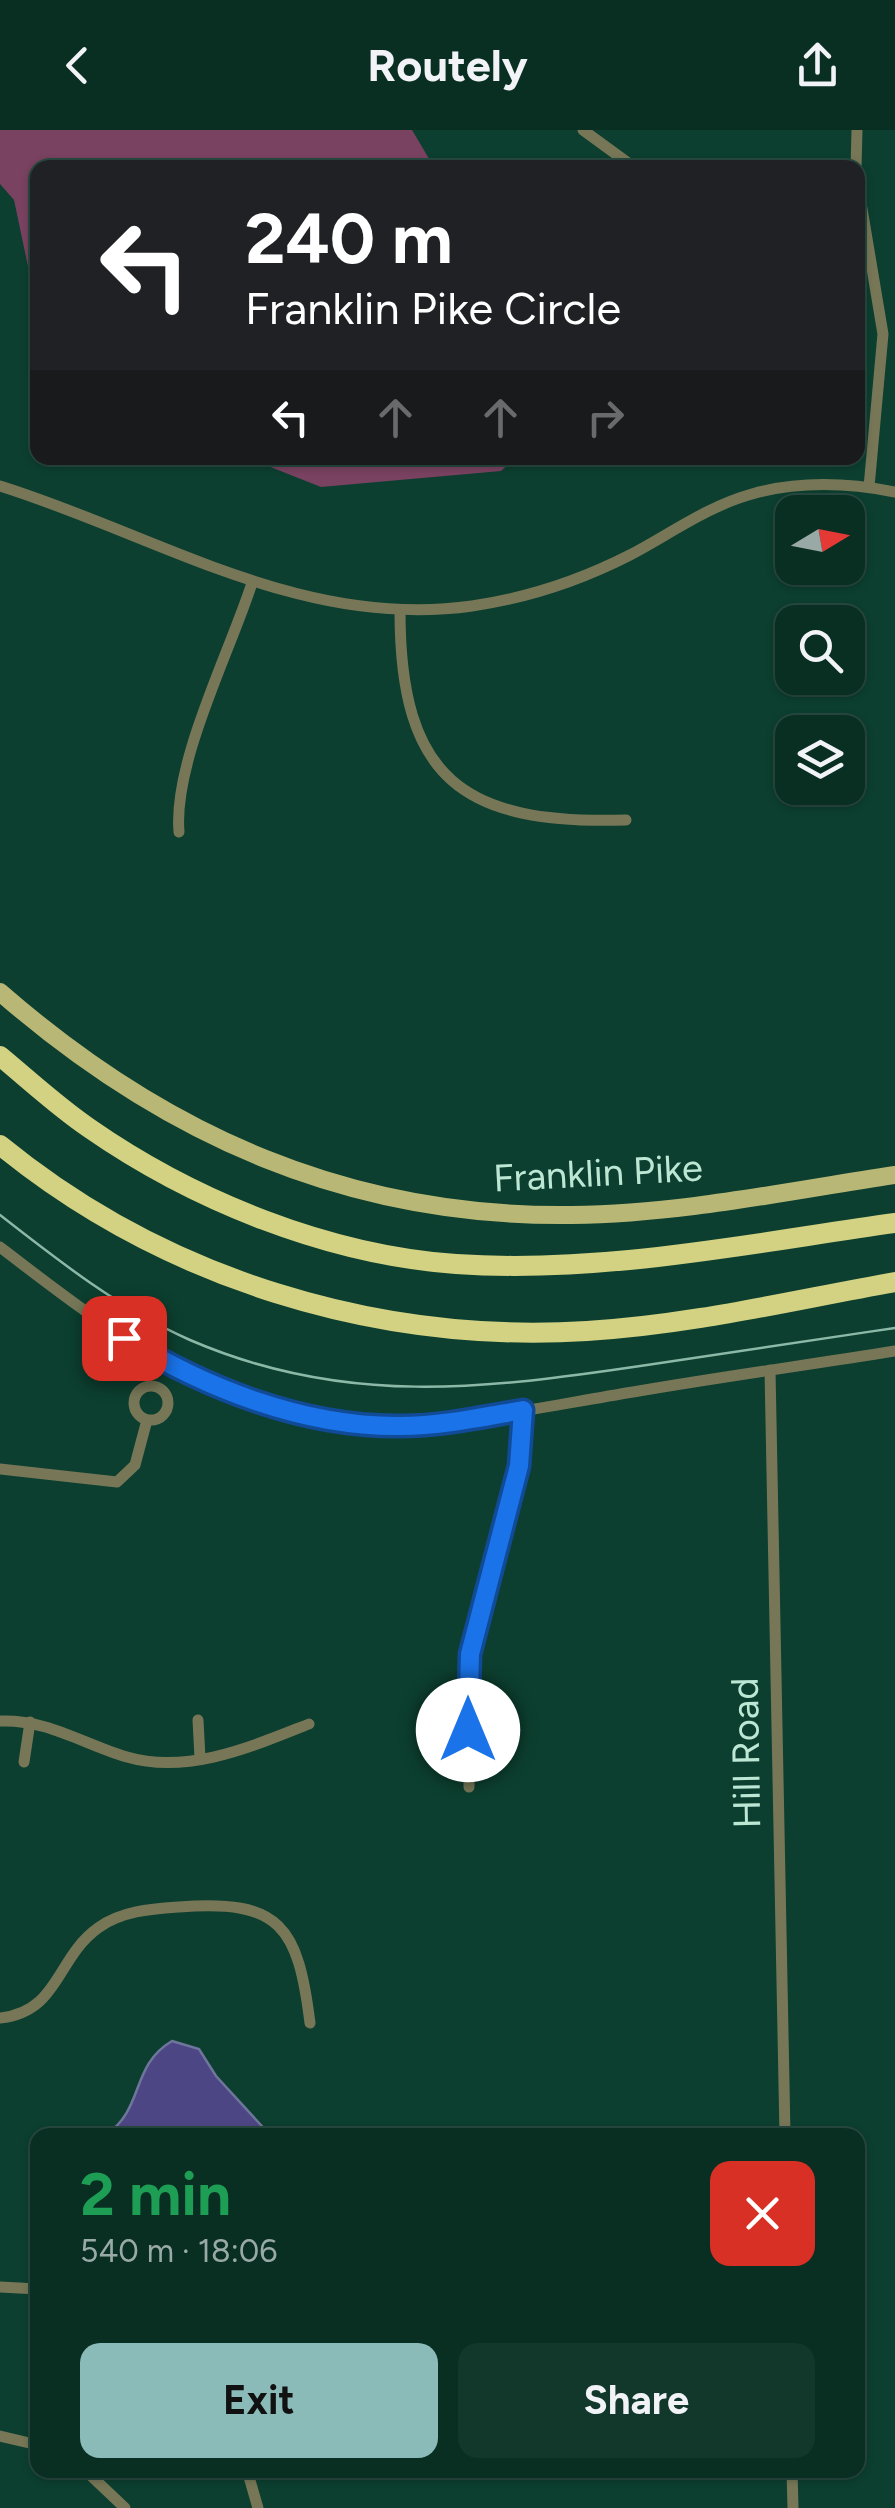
<!DOCTYPE html>
<html lang="en">
<head>
<meta charset="utf-8">
<style>
	body { margin:0; font-family:Figtree,sans-serif; background:#12372b; color:#f1f3f6; height:100vh; display:flex; flex-direction:column; font-size:38px; white-space:nowrap }
	* { box-sizing:border-box; margin:0 }
	p { font-size:32px; color:#99a9a6 }
	.icon { flex:none; width:55px; height:55px; fill:none; stroke:currentColor; stroke-width:2; stroke-linecap:round; stroke-linejoin:round }
	.map { position:relative; flex:1; overflow:hidden }
	.side { position:absolute; left:30px; top:1998px; width:835px; height:350px; display:flex; flex-direction:column; background:#092f23; border-radius:20px; box-shadow:0 2px 8px #0004,0 0 0 2px #294a41 }
	.side>* { flex:none }
	.guide { position:absolute; left:30px; top:30px; width:835px; height:305px; border-radius:20px; box-shadow:0 2px 8px #0004,0 0 0 2px #294a41; background:#202124; color:#fff; overflow:hidden }
	.needle { width:65px; rotate:80deg }
	.buttons { position:absolute; left:775px; top:365px; display:grid; gap:20px }
	.buttons a { display:grid; place-items:center; width:90px; height:90px; border-radius:20px; background:#092f23; box-shadow:0 2px 8px #0004,0 0 0 2px #294a41; font-size:50px }
	.pin { position:absolute; display:grid; place-items:center; width:85px; height:85px; color:#fff; margin:-42px; border-radius:20px; box-shadow:0 5px 15px #0006 }
	.me { position:absolute; width:110px; margin:-55px; rotate:0deg; stroke-linejoin:round; filter:drop-shadow(0 0 8px #0008) }
	.turn { display:flex; align-items:center; gap:35px; height:210px; padding:0 50px; font-size:45px }
	.turn .icon { width:130px; height:130px; stroke-width:2.5 }
	.turn b { display:block; font-size:70px; line-height:85px }
	.lanes { display:flex; align-items:center; height:95px; padding:0 50px; background:#0003; justify-content:center; gap:50px; direction:ltr }
	.lanes .off { opacity:.35 }
	.round { display:grid; place-items:center; flex:none; width:105px; height:105px; border-radius:20px; background:#12372b }
	.head { display:flex; align-items:center; justify-content:space-between; height:170px; padding:0 50px }
	h1 { font-size:60px; font-weight:700; line-height:75px; color:#1e9e55 }
	.primary-button { display:flex; gap:20px; margin-top:auto; padding:20px 50px }
	.primary-button a { flex:1; height:115px; border-radius:20px; background:#8bbbb9; color:#111; font-size:40px; font-weight:700; line-height:115px; text-align:center }
	.primary-button a+a { background:#12372b; color:#f1f3f6 }
	header { display:flex; justify-content:space-between; align-items:center; height:130px; padding:0 50px; background:#092f23; font-size:45px; font-weight:700 }
	.map>svg:first-child { display:block }
	.green { fill:#784260 }
	.water { fill:#4d4684; stroke:#6f769c; stroke-width:2.5 }
	.lines { fill:none; stroke-linecap:round; stroke-linejoin:round }
	.minor { stroke:#777758; stroke-width:11 }
	.primary { stroke:#b9b776; stroke-width:18 }
	.motorway { stroke:#d3d182; stroke-width:20 }
	.rail { stroke:#8cb9a7; stroke-width:2.5 }
	.route-casing { stroke:#114b97; stroke-width:25 }
	.route { stroke:#1a73e8; stroke-width:18 }
	.labels { text-anchor:middle; dominant-baseline:central; stroke-width:8; stroke-linejoin:round; paint-order:stroke }
	.street-label { font-size:38px; fill:#bde7d5; stroke:#0c3f2f }
</style>
</head>
<body>
<header><svg class="icon" aria-label="back" viewBox="0 0 24 24"><path d="M15 5l-7 7 7 7"/></svg>Routely<svg class="icon" aria-label="share" viewBox="0 0 24 24"><path d="M12 15V3M7 8l5-5 5 5M5 13v7h14v-7"/></svg></header>
<div class="map">
<svg width="895" height="2378" viewBox="0 0 895 2378">
	<rect width="100%" height="100%" fill="#0c3f2f"/>
	<g class="green">
		<polygon points="0,0 412,0 434,37 38,38 37,179 14,70 0,54"/>
		<polygon points="248,328 515,328 501,341 321,357"/>
	</g>
	<path class="water" d="M172,1911L199,1919L216,1946L270,2005H106C145,1978 130,1936 172,1911Z"/>
	<g class="lines">
		<g class="minor">
			<polyline points="583,0 635,38"/>
			<polyline points="856,38 857,0"/>
			<polyline points="858,55 883,204 869,357"/>
			<path d="M0,356C157,405 301,500 472,476C527,468 581,450 630,425C670,404 708,376 752,364C798,351 849,353 895,362"/>
			<path d="M400,481C400,649 463,695 626,690"/>
			<path d="M179,702C173,632 230,522 252,453"/>
			<path d="M0,1117C70,1171 140,1226 223,1259C374,1319 481,1287 633,1262C720,1247 808,1235 895,1221"/>
			<polyline points="770,1240 785,2005"/>
			<circle cx="151" cy="1273" r="17"/>
			<polyline points="0,1339 117,1352 135,1335 147,1290"/>
			<polyline points="198,1590 200,1628"/>
			<path d="M0,1591C47,1589 83,1614 127,1627C188,1645 253,1616 309,1594"/>
			<polyline points="24,1632 30,1592"/>
			<polyline points="469,1657 469,1532 519,1336 523,1281"/>
			<path d="M0,1888C59,1882 56,1828 98,1798C121,1781 151,1779 179,1777C281,1769 298,1797 310,1893"/>
			<polyline points="0,2157 38,2159"/>
			<polyline points="0,2306 38,2315"/>
			<polyline points="85,2340 125,2378"/>
			<polyline points="247,2340 258,2378"/>
			<polyline points="792,2340 793,2378"/>
		</g>
		<path class="primary" d="M0,862C165,1006 350,1088 572,1085C680,1084 788,1061 895,1045"/>
		<g class="motorway">
			<path d="M0,926C29,950 58,977 89,998C194,1071 328,1125 456,1134C602,1144 751,1113 895,1093"/>
			<path d="M0,1015C164,1149 377,1214 587,1201C691,1195 793,1170 895,1152"/>
		</g>
		<path class="rail" d="M0,1085C60,1132 120,1179 190,1210C345,1277 485,1259 647,1235C729,1223 812,1210 895,1198"/>
	</g>
	<g class="lines">
		<defs>
			<path id="route" d="M124,1208C205,1258 303,1297 400,1296C441,1296 483,1287 523,1280L519,1336L470,1524L468,1600"/>
		</defs>
		<use href="#route" class="route-casing"/>
		<use href="#route" class="route"/>
	</g>
	<g class="labels">
		<g class="street-label">
			<text transform="translate(598 1043) rotate(-3)">Franklin Pike</text>
			<text transform="translate(746 1623) rotate(-91)">Hill Road</text>
		</g>
	</g>
</svg>
<div class="buttons">
<a><svg class="needle" viewBox="-14 -14 28 28"><path d="M0-13l5 13h-10z" fill="#e53935"/><path d="M0 13l5-13h-10z" fill="#99a9a6"/></svg></a>
<a><svg class="icon" aria-label="search" viewBox="0 0 24 24"><circle cx="10" cy="10" r="6"/><path d="M15 15l6 6"/></svg></a>
<a><svg class="icon" aria-label="layers" viewBox="0 0 24 24"><path d="M12 4l9 5-9 5-9-5zM3 14l9 5 9-5"/></svg></a>
</div>
<div class="pin" style="left:124px;top:1208px;background:#d93025"><svg class="icon" aria-label="arrive" viewBox="0 0 24 24"><path d="M6 21V4h12l-3 4 3 4H6"/></svg></div>
<svg class="me" style="left:468px;top:1600px" viewBox="-20 -20 40 40"><circle r="19" fill="#fff"/><path d="M0-13L10 11 0 6-10 11z" fill="#1a73e8"/></svg>
<div class="guide">
<div class="turn"><svg class="icon" aria-label="left" viewBox="0 0 24 24"><path d="M17 20v-9H6M10 6l-5 5 5 5"/></svg><div><b>240 m</b>Franklin Pike Circle</div></div>
<div class="lanes"><svg class="icon" aria-label="left" viewBox="0 0 24 24"><path d="M17 20v-9H6M10 6l-5 5 5 5"/></svg><svg class="icon off" aria-label="ahead" viewBox="0 0 24 24"><path d="M12 20V5M6 11l6-6 6 6"/></svg><svg class="icon off" aria-label="ahead" viewBox="0 0 24 24"><path d="M12 20V5M6 11l6-6 6 6"/></svg><svg class="icon off" aria-label="right" viewBox="0 0 24 24"><path d="M7 20v-9h11M14 6l5 5-5 5"/></svg></div>
</div>
<section class="side">
<div class="head"><div><h1>2 min</h1><p>540 m · 18:06</p></div><a class="round" style="background:#d93025;color:#fff"><svg class="icon" aria-label="close" viewBox="0 0 24 24"><path d="M6 6l12 12M18 6L6 18"/></svg></a></div>
<div class="primary-button"><a>Exit</a><a>Share</a></div>
</section>
</div>
</body>
</html>
